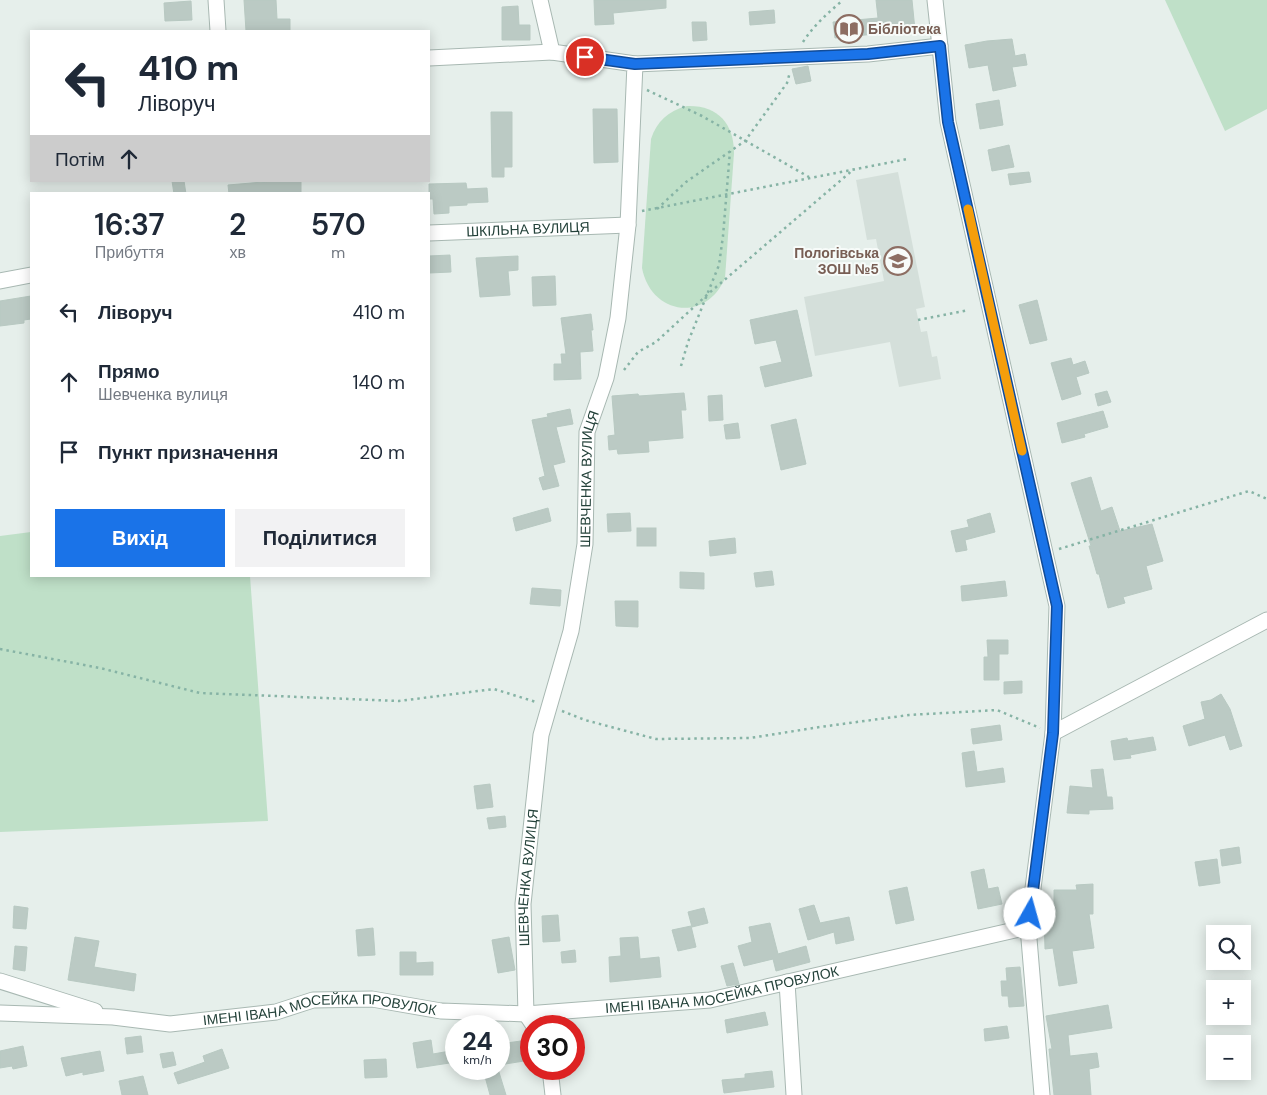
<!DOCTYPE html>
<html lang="uk">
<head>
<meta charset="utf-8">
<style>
	body { margin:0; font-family:"DM Sans",sans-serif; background:#f2f2f3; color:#1f2937; height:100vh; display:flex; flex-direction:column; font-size:19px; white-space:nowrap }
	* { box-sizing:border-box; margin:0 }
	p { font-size:16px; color:#747a83 }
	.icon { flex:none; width:28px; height:28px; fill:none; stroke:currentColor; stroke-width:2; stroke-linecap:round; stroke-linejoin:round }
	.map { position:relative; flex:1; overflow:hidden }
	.sheet { position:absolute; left:30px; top:192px; width:400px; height:385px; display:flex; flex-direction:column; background:#fff; border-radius:0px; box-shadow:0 2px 12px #0003 }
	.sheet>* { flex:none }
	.top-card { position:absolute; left:30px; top:30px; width:400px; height:152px; border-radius:0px; box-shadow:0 2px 12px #0003; background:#fff; color:#1f2937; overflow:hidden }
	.buttons { position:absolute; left:1206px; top:925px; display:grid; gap:10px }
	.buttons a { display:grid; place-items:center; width:45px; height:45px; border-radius:0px; background:#fff; box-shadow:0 2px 12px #0003; font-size:25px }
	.speed { position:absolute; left:445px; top:1015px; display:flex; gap:10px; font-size:25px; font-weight:700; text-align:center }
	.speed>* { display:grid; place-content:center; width:65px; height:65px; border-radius:50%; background:#fff; box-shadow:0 2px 12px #0003; line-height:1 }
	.speed small { font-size:12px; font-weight:400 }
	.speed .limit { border:8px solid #d22; background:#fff; color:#111 }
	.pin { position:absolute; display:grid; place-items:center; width:42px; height:42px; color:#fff; margin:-21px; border:2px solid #fff; border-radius:50%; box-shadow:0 1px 5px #0007 }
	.me { position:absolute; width:55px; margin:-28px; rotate:7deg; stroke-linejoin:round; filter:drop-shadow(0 0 4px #0008) }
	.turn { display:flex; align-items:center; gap:18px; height:105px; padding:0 25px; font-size:22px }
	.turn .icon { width:65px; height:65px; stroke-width:2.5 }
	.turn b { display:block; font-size:35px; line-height:42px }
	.then { display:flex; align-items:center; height:48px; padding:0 25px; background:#0003; gap:10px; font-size:19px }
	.eta { display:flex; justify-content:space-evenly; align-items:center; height:85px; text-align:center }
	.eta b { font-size:30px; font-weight:600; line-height:35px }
	.button { display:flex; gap:10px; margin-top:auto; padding:10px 25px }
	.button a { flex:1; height:58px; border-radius:0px; background:#1a73e8; color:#fff; font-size:20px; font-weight:600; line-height:58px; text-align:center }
	.button a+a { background:#f2f2f3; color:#1f2937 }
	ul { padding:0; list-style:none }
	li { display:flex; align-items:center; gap:15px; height:70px; padding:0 25px }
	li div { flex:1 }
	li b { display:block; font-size:19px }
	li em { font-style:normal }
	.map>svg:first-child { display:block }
	.built { fill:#d4dfda }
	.green { fill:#bfe0c8 }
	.building { fill:#bbcac4; stroke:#b8c9c2 }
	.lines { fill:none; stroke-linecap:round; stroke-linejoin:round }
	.minor-casing { stroke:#a8b8b2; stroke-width:17 }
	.path { stroke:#86b3a5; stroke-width:2.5; stroke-dasharray:2.5 4; stroke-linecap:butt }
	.minor { stroke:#fff; stroke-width:15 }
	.route-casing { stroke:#114b97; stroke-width:12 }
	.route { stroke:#1a73e8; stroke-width:9 }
	.slow { stroke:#f59e0b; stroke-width:9 }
	.labels { text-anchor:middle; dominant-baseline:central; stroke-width:4; stroke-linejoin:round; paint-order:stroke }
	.education-label { font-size:14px; font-weight:bold; fill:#785e54; stroke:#f7fbf9; text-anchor:start }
	.street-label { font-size:14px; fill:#24423a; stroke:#f7fbf9 }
</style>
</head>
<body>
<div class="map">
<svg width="1267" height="1095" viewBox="0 0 1267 1095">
	<rect width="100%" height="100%" fill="#e6efeb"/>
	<polygon class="built" points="898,172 925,307 916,309 921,332 927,331 932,357 937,356 941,379 899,387 890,342 815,356 804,297 884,281 876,239 867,240 856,180"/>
	<g class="green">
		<polygon points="1165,0 1267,0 1267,109 1225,131"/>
		<path d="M687,106C717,105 734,123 734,153L725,278C706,323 651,315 642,268L651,139C657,121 668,111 687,106Z"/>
		<polygon points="31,532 31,576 250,576 268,821 0,832 0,536"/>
	</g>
	<g class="building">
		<polygon points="244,0 276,0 277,19 290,19 290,31 246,31"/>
		<polygon points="594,0 666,0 666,8 613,13 614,24 595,25"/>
		<polygon points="876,0 912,0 915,30 835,38 833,22 878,18"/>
		<polygon points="191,1 192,20 165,21 164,3"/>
		<polygon points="518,6 519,25 530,25 530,40 502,40 502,7"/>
		<polygon points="774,10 775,23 750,25 749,12"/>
		<polygon points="692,22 706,22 707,40 693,41"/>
		<polygon points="1012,39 1015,56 1025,54 1027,65 1012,67 1016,86 993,91 988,65 969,68 965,45 987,41"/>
		<polygon points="808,66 811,81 796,84 792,69"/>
		<polygon points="999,100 1003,125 980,129 976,104"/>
		<polygon points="593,109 617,109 618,162 594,163"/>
		<polygon points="491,112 512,112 512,167 504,167 504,177 492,177"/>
		<polygon points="1009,145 1014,167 992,171 988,150"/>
		<polygon points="1029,172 1031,182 1010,185 1008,174"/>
		<polygon points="172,181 184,181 186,194 174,194"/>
		<polygon points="275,181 301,181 301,194 229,194 228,185"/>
		<polygon points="466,183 467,189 487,188 488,202 467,203 467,205 449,206 449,213 434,214 433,199 429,199 429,184"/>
		<polygon points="450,255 451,272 429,273 429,256"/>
		<polygon points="518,256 518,270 508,271 510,295 480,297 476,258"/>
		<polygon points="555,276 556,305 533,306 532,277"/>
		<polygon points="31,296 31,319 24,320 24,323 0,326 0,301"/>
		<polygon points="1037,300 1047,340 1030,344 1019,305"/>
		<polygon points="797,310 812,376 765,387 760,367 782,362 776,340 755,344 750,320"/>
		<polygon points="591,314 593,330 591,330 593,351 580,352 581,379 554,380 554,364 562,364 561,354 566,354 561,318"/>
		<polygon points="1071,358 1073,365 1085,361 1089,373 1076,377 1081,394 1062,400 1051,363"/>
		<polygon points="1107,391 1111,402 1098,406 1095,394"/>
		<polygon points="684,393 686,410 681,410 683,438 648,441 649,452 618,454 617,449 609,450 608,436 615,435 612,396 638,394 639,396"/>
		<polygon points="722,395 723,420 709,421 708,396"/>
		<polygon points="570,409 573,424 556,427 565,462 553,465 559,486 543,490 539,478 545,476 532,420 548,417 547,414"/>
		<polygon points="1103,411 1108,427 1084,434 1085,437 1062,443 1057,423"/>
		<polygon points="796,419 806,464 781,470 771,425"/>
		<polygon points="738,423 740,438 726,439 724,425"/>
		<polygon points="1091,477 1101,511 1112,507 1120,531 1152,524 1163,561 1146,566 1152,589 1123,597 1125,603 1108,608 1099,574 1097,574 1089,546 1091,546 1071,483"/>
		<polygon points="548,508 551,521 516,531 513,518"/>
		<polygon points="630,513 631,531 608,532 607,514"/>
		<polygon points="990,513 995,532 965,540 967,550 956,552 951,531 969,527 967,520"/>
		<rect x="637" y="528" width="19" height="18"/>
		<polygon points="735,538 736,553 710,556 709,541"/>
		<polygon points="772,571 774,585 756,587 754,573"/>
		<polygon points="680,572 704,573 704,589 680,588"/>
		<polygon points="1005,581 1007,596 962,601 961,586"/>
		<polygon points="532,588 561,590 560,606 530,604"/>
		<polygon points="615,601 638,601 638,627 616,626"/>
		<polygon points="987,640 1008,640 1008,654 999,654 999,680 984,680 984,657 988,657"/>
		<polygon points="1022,681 1022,693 1004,694 1004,682"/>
		<polygon points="1221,694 1230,709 1242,746 1230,750 1225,735 1189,746 1183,726 1205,719 1201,702 1211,700"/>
		<polygon points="1000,725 1002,740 973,744 971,729"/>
		<polygon points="1153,737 1156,750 1130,755 1131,758 1114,760 1111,741 1127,738 1128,741"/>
		<polygon points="974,751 977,772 1003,768 1005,782 966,787 962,753"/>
		<polygon points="1103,769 1107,797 1112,797 1113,809 1089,810 1089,814 1067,813 1070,786 1093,788 1091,770"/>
		<polygon points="490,784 493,807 477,809 474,786"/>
		<polygon points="505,816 506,827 489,829 487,818"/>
		<polygon points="1239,847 1241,863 1222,866 1220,850"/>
		<polygon points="1217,859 1220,883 1199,886 1195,862"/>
		<polygon points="984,869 988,889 998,887 1002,904 978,909 971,872"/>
		<polygon points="1093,884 1093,914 1089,914 1094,948 1072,951 1077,983 1059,986 1053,948 1045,949 1044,913 1054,913 1054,890 1077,890 1076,885"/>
		<polygon points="907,887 914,920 896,924 889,891"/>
		<polygon points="814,905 820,923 849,917 854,940 836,944 834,932 808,940 799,909"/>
		<polygon points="14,906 28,908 26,929 13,928"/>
		<polygon points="704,908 708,923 692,927 688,912"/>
		<polygon points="558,915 560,941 543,942 542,916"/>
		<polygon points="770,923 778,954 806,946 810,962 776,971 773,959 744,966 738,946 752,942 749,927"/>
		<polygon points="691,926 696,947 678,951 672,930"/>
		<polygon points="373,928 375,955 358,956 356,930"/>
		<polygon points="75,937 99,941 94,967 136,974 134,991 68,980"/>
		<polygon points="509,937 515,970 498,973 492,940"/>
		<polygon points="638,937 640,959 659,957 661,977 610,982 609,957 621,956 620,938"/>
		<polygon points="15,946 27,947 25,971 13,969"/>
		<polygon points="575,950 576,962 562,963 561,952"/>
		<polygon points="400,952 416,952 416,963 433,962 433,975 400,975"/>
		<polygon points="733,963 739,984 727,986 721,966"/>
		<polygon points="1020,967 1024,1006 1009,1007 1008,996 1002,996 1001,981 1007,981 1006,968"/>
		<polygon points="1108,1005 1112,1028 1068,1035 1070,1056 1097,1053 1099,1067 1089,1069 1091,1095 1054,1095 1049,1049 1052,1049 1046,1016"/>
		<polygon points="765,1012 768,1025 727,1033 725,1020"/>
		<polygon points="1007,1026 1009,1038 985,1041 984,1029"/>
		<polygon points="141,1036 143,1052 127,1054 125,1038"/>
		<polygon points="431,1040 433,1054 456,1050 456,1062 417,1068 413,1043"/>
		<polygon points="521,1041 524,1061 499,1065 499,1044"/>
		<polygon points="23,1046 27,1066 13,1069 12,1066 0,1068 0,1051"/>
		<polygon points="222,1049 229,1068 178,1084 174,1073 205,1062 203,1056"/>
		<polygon points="100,1051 104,1071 83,1075 83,1072 66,1076 61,1058"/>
		<polygon points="173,1052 176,1065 163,1068 160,1054"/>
		<polygon points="386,1059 387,1077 365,1078 364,1060"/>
		<polygon points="483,1069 498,1069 506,1095 490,1095"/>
		<polygon points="772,1071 774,1087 724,1093 722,1080 745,1078 745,1074"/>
		<polygon points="143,1076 148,1095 122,1095 119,1081"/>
	</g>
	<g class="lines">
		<defs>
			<g id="minor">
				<polyline points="216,0 218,31"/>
				<polyline points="935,0 948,122 1057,606 1053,733 1028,927 1042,1095"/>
				<polyline points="429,58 552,52"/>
				<polyline points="635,64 868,54 940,46"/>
				<path id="s1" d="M429,233L628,225"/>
				<polyline points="0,281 31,275"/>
				<polyline points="1053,733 1267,620"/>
				<polyline points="0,981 95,1011"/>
				<polyline points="787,982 794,1095"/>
				<path id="s2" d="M0,1013L113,1017L170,1024L276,1012L313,1000L372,999L441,1011L526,1014L710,1000L1028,927"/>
				<path id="s3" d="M534,1026L526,1014L523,904L541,735L571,631L585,544L587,432L606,378L618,318L628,225L635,64L552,52L540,0"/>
				<polyline points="550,1069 553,1095"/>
			</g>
		</defs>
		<use href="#minor" class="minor-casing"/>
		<g class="path">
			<path d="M803,42C814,25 828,13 843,0"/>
			<polyline points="647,90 702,116 809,177"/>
			<polyline points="657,209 686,182 745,141 787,83 790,72"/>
			<polyline points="642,211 907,159"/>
			<polyline points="918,320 969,310"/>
			<polyline points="681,366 688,342 719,265 723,236 730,151"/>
			<polyline points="624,370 638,352 656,342 708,294 854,169"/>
			<polyline points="1059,549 1249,491 1267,499"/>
			<polyline points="0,649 100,668 200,693 399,701 494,689 536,702"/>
			<polyline points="562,711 585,720 656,739 750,738 820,727 909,715 997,710 1040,728"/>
		</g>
		<use href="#minor" class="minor"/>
	</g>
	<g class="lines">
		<defs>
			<polyline id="route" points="585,57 635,64 868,54 940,46 948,122 1057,606 1053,733 1030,914"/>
		</defs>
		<use href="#route" class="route-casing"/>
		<use href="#route" class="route"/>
		<polyline class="slow" points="968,209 1022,451"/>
	</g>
	<defs>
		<symbol id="library-ring" viewBox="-11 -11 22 22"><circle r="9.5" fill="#f7fbf9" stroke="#8d6e63" stroke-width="1.5"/><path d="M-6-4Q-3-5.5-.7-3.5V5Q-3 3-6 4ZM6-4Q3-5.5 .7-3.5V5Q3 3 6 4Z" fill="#8d6e63"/></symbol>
		<symbol id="school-ring" viewBox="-11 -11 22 22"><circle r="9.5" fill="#f7fbf9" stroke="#8d6e63" stroke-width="1.5"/><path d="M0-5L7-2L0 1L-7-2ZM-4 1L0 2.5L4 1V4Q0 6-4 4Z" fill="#8d6e63"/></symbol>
	</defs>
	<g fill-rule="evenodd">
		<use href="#library-ring" x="833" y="13" width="32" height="32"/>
		<use href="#school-ring" x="882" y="245" width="32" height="32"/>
	</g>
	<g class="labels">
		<g class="education-label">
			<text x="868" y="29">Бібліотека</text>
			<text x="879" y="253" text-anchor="end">Пологівська<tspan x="879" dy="16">ЗОШ №5</tspan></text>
		</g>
		<g class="street-label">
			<text stroke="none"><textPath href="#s1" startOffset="99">ШКІЛЬНА ВУЛИЦЯ</textPath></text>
			<text stroke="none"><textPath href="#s3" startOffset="556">ШЕВЧЕНКА ВУЛИЦЯ</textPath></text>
			<text stroke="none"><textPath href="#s3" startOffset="151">ШЕВЧЕНКА ВУЛИЦЯ</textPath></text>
			<text stroke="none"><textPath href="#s2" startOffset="728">ІМЕНІ ІВАНА МОСЕЙКА ПРОВУЛОК</textPath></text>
			<text stroke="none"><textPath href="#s2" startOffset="322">ІМЕНІ ІВАНА МОСЕЙКА ПРОВУЛОК</textPath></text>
		</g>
	</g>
</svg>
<div class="buttons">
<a><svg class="icon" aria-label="search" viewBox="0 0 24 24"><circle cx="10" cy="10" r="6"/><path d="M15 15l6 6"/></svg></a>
<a>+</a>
<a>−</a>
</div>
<div class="speed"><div>24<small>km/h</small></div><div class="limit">30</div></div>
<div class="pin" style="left:585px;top:57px;background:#d93025"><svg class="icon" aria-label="arrive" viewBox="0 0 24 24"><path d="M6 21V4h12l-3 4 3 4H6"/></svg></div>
<svg class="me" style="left:1030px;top:914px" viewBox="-20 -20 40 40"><circle r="19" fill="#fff"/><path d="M0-13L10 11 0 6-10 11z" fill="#1a73e8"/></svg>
<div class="top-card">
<div class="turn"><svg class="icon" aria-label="left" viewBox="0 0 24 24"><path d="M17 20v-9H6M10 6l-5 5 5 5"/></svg><div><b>410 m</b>Ліворуч</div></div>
<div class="then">Потім<svg class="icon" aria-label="ahead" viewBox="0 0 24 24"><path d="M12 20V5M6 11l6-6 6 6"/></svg></div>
</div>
<section class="sheet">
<div class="eta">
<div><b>16:37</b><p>Прибуття</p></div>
<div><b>2</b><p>хв</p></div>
<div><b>570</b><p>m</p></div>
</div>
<ul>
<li><svg class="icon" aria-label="left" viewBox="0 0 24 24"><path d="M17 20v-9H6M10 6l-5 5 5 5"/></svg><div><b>Ліворуч</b></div><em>410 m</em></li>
<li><svg class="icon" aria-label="ahead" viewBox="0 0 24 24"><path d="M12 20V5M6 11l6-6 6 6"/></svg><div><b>Прямо</b><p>Шевченка вулиця</p></div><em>140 m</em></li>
<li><svg class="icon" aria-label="arrive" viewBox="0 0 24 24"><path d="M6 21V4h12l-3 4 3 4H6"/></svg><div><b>Пункт призначення</b></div><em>20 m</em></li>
</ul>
<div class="button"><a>Вихід</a><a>Поділитися</a></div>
</section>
</div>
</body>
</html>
